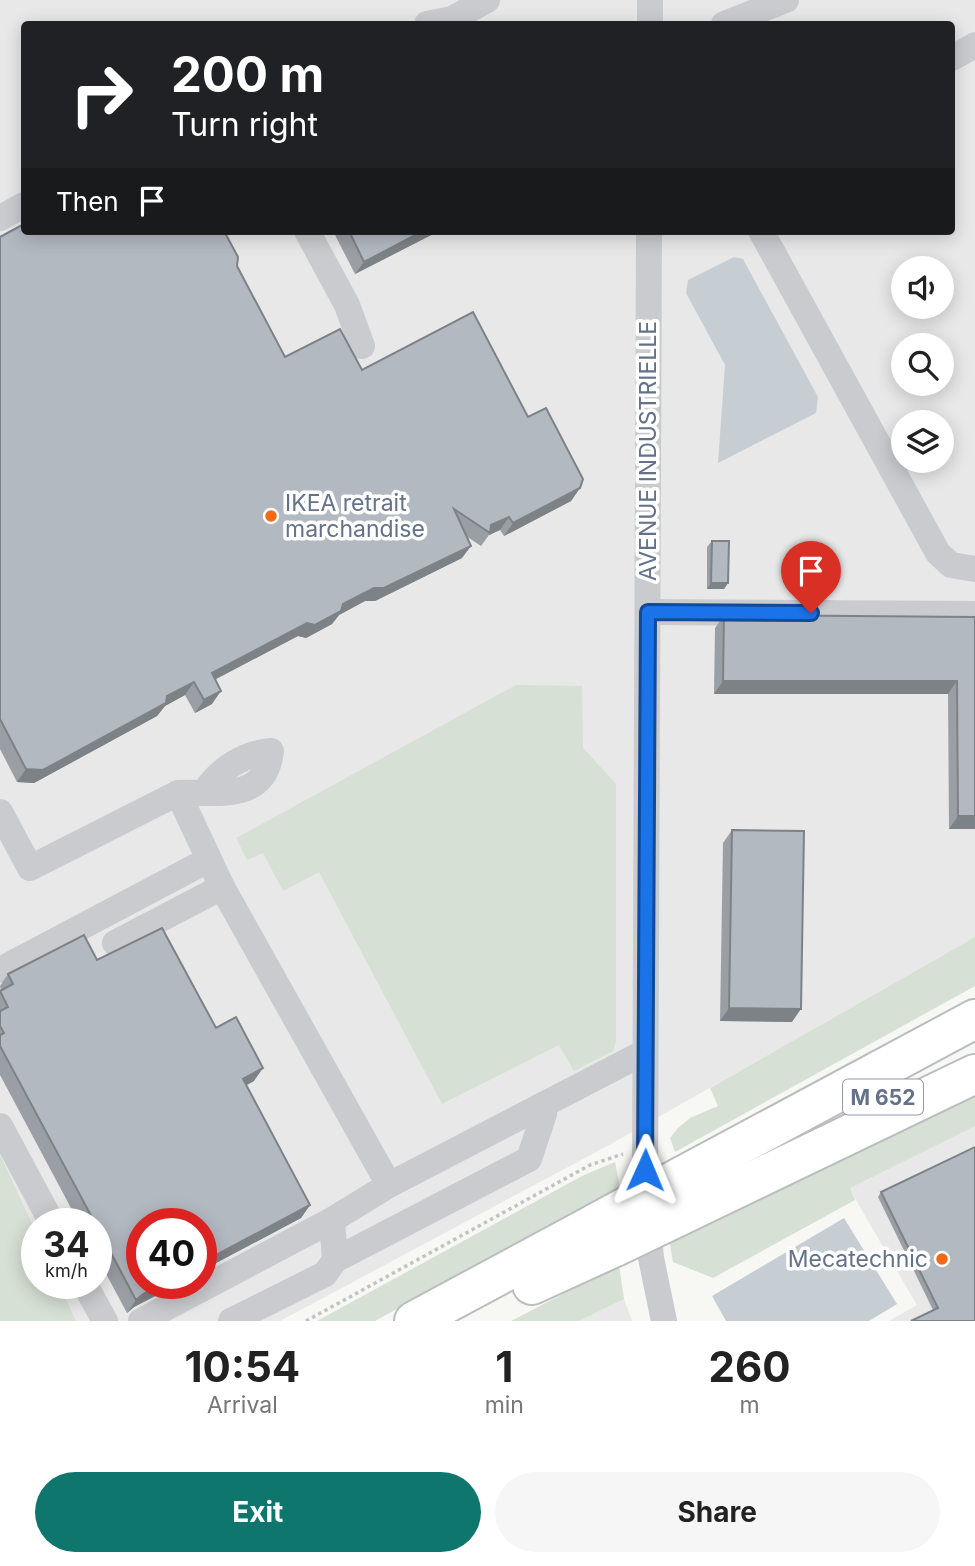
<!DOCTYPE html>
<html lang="en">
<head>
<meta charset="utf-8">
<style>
	body { margin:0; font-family:Inter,sans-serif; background:#f6f6f6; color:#222; height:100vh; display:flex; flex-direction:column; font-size:26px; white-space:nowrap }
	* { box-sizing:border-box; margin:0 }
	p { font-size:23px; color:#767676 }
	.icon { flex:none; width:38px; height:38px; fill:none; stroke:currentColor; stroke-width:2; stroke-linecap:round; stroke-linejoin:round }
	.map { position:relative; height:1321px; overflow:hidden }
	.side { display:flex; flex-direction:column; background:#fff; flex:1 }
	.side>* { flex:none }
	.top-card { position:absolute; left:21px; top:21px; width:934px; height:214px; border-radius:7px; box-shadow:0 4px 18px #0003; background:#202124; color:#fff; overflow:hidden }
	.buttons { position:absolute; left:891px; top:256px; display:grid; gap:14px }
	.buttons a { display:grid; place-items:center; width:63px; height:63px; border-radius:50%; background:#fff; box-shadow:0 4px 18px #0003; font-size:35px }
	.speed { position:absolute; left:21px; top:1208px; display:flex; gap:14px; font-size:35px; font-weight:700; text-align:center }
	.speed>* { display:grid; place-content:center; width:91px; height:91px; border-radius:50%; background:#fff; box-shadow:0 4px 18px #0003; line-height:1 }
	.speed small { font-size:18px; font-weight:400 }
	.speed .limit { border:10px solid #d22; background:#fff; color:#111 }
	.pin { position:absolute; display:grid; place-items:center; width:60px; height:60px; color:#fff; margin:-72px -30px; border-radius:50% 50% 50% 0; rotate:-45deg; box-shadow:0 0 7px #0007 }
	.pin .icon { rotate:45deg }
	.me { position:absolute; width:77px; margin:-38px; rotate:1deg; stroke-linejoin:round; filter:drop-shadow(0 0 5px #0008) }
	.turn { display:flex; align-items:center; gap:24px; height:147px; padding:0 35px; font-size:32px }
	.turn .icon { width:91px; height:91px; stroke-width:2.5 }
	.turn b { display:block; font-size:49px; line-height:60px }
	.then { display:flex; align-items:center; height:66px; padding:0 35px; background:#0003; gap:14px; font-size:26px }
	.eta { display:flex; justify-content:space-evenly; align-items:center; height:119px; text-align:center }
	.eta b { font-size:42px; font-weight:700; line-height:49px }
	.primary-button { display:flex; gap:14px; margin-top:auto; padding:14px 35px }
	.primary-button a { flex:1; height:80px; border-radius:42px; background:#0f766e; color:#fff; font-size:28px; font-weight:700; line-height:80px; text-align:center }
	.primary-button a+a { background:#f6f6f6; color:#222 }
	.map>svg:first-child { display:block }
	.built { fill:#e7e8e7; fill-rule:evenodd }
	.green { fill:#d7e0d4 }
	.water { fill:#c6ced4 }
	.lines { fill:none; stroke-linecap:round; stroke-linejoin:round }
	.highway-casing { stroke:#babdc0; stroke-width:42 }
	.path { stroke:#c2c3c5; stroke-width:3.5; stroke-dasharray:3.5 3.5; stroke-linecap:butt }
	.minor { stroke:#c9cbcf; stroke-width:26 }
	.highway { stroke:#fff; stroke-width:38 }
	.highway-bridge-casing { stroke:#babdc0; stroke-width:42; stroke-linecap:butt }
	.highway-bridge { stroke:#fff; stroke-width:38 }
	.wall { fill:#9a9fa6 }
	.shaded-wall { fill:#7d8287 }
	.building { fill:#b3b9c1; stroke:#7d8287; stroke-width:2 }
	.route-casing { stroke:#114b97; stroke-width:18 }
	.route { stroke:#1a73e8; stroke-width:12 }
	.poi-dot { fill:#f46916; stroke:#fff; stroke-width:2.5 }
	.labels { text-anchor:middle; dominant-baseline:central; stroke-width:7; stroke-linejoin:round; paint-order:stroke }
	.shield { fill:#fff; stroke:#929cac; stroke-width:2 }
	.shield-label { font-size:21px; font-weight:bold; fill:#637288 }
	.street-label { font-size:23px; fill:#637288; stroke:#fff }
	.poi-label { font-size:23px; fill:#637288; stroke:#fff; text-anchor:start }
</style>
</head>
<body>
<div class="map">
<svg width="975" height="1321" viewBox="0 0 975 1321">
	<rect width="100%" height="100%" fill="#f7f7f3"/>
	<g class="built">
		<path d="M0,0H975V937L611,1144L280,1321H76L59,1283H96V1223H37V1234L0,1154ZM24,24H952V231H24ZM903,268H942V306H903ZM903,345H942V383H903ZM903,422H942V460H903ZM142,1223H201V1283H142Z"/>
		<polygon points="975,1116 975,1321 889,1321 917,1305 849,1188"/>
		<polygon points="624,1299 632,1321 579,1321"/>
	</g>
	<g class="green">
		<polygon points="516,685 582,686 583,748 616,784 616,1041 613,1051 574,1071 559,1045 442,1104 319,872 283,891 263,853 247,860 236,838"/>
		<polygon points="975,937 975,986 675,1152 670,1138 678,1128 690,1118 718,1106 710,1088"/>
		<polygon points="975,1089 975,1126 850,1188 855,1200 713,1278 673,1262 669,1239"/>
		<polygon points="0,1154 37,1234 37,1283 59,1283 76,1321 0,1321"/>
		<polygon points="615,1162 620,1187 375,1321 317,1321 582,1176"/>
		<polygon points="619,1265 624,1299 579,1321 511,1321"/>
	</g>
	<g class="water">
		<polygon points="734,257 743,259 818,397 816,413 718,463 725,365 686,293 688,280"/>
		<polygon points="844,1218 897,1304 869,1321 726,1321 712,1296"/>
	</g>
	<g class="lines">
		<defs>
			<g id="highway">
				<polyline points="684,1175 975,1019"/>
				<polyline points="692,1210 975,1074"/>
				<polyline points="532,1285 615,1247"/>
				<polyline points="414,1321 596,1223"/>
			</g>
		</defs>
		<use href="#highway" class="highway-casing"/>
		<polyline class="path" points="306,1321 590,1165 623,1154"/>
		<g class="minor">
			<polyline points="427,24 452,19 487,0"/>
			<polyline points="650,24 650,0"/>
			<polyline points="724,24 786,0"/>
			<polyline points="952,58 975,45"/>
			<polyline points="0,218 24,205"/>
			<polyline points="307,231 347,305 362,346"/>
			<polyline points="649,231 645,1189 651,1258 664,1321"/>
			<polyline points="761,231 938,553 951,565 975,569"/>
			<polyline points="648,612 975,614"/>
			<path d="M178,793C215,791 265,804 271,751C244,753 220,769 205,791"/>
			<polyline points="0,812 30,868 178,793 222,887 389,1185 645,1052"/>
			<polyline points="115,943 222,887"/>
			<polyline points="0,970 208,860"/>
			<polyline points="0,1126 52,1223"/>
			<polyline points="389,1185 332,1220 335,1260 529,1159 544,1114 539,1107"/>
			<polyline points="84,1283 105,1321"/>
			<polyline points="141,1321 332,1220"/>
			<polyline points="231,1321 325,1274 335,1260"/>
		</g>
		<use href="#highway" class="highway"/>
		<defs>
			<g id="highway-bridge">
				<polyline points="596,1223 684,1175"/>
				<polyline points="615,1247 692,1210"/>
			</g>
		</defs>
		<use href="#highway-bridge" class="highway-bridge-casing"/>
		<use href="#highway-bridge" class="highway-bridge"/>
	</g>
	<g class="wall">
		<polygon points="333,231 439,231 355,274"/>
		<polygon points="0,237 237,266 285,357 362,370 528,417 580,488 571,501 504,536 500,530 489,535 481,546 466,536 462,558 375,601 365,601 339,615 332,624 306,638 298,636 215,679 212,704 195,713 185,695 165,706 157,716 34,783 17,782 0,749"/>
		<polygon points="712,541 728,583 724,589 707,589 707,547"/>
		<polygon points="724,615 975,617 975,829 949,829 948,694 714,694 715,628"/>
		<polygon points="732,830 792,1022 720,1021 723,843"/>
		<polygon points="97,960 216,1028 254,1081 246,1085 310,1205 301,1218 201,1271 201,1223 142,1283 180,1283 134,1307 127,1313 96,1255 96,1223 79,1223 0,1075 0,991 1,991 0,986 8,974"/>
		<polygon points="881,1192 975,1321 933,1310 878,1197"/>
	</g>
	<g class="shaded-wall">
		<polygon points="423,231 439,231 355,274 364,262"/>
		<polygon points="580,488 571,501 504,536 513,523"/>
		<polygon points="509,517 500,530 489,535 490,533 491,525"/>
		<polygon points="471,546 462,558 375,601 365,601 339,615 332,624 306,638 298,636 203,686 212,673 374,588"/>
		<polygon points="711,583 728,583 724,589 707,589"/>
		<polygon points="723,681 957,681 948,694 714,694"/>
		<polygon points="194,682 185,695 165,706 157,716 34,783 17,782 26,769"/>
		<polygon points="221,691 212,704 195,713 204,700"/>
		<polygon points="958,816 975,816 975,829 949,829"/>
		<polygon points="729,1008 801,1009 792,1022 720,1021"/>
		<polygon points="263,1068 254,1081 234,1092 243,1079"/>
		<polygon points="310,1205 301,1218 201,1271 201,1263"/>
		<polygon points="164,1283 180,1283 134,1307 127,1313 136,1300 143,1294"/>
	</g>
	<g class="building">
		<polygon points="24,224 24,231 224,231 238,257 237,266 285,357 340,329 362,370 473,312 528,417 546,408 583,479 580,488 513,523 509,517 491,525 490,533 454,509 471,546 384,588 374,588 343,604 341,611 315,625 307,623 212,673 221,691 204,700 194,682 167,696 166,703 43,770 26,769 0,719 0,237"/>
		<polygon points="349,231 423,231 364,262"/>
		<polygon points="712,541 729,541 728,583 711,583"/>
		<polygon points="724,615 975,617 975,816 958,816 957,681 723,681"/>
		<polygon points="732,830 804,831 801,1009 729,1008"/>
		<polygon points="162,928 216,1028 236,1017 263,1068 243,1079 310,1205 201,1263 201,1223 142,1223 142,1283 164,1283 143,1294 136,1300 96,1225 96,1223 95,1223 0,1046 0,1035 4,1033 0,1026 0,1011 8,1007 0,991 13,984 8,974 84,935 97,960"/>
		<polygon points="975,1147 975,1321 911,1321 938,1308 881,1192"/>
	</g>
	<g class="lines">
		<defs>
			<polyline id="route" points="645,1170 648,612 811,613"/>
		</defs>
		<use href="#route" class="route-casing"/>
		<use href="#route" class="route"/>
	</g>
	<g class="poi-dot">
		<circle cx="271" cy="516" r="7"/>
		<circle cx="942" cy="1259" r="7"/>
	</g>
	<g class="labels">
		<rect class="shield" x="843" y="1079.5" width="80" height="35" rx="5"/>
		<g class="shield-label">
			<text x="883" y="1097">M 652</text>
		</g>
		<g class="street-label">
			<text transform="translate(648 451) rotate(-90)">AVENUE INDUSTRIELLE</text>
		</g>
		<g class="poi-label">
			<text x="285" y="503">IKEA retrait<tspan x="285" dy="26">marchandise</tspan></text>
			<text x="928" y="1259" text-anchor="end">Mecatechnic</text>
		</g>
	</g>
</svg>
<div class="buttons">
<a><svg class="icon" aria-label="sound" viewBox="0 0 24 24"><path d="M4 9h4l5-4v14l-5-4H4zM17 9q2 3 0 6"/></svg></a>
<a><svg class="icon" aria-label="search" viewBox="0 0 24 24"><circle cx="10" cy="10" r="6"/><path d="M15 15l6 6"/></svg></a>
<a><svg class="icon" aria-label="layers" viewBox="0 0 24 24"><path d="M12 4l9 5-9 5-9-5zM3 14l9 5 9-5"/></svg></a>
</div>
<div class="speed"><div>34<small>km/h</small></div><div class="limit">40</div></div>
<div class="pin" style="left:811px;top:613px;background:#d93025"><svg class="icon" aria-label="arrive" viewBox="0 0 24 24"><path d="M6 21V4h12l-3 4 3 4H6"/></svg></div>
<svg class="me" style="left:645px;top:1170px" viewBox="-20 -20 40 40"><path d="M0-17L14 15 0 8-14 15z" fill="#1a73e8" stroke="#fff" stroke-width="4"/></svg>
<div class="top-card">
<div class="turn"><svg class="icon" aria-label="right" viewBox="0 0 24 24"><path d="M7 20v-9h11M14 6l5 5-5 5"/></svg><div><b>200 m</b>Turn right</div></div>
<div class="then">Then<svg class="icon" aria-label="arrive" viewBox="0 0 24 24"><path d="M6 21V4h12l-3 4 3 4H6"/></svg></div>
</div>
</div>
<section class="side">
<div class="eta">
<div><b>10:54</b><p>Arrival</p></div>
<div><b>1</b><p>min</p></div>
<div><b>260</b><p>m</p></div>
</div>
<div class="primary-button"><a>Exit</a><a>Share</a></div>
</section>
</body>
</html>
